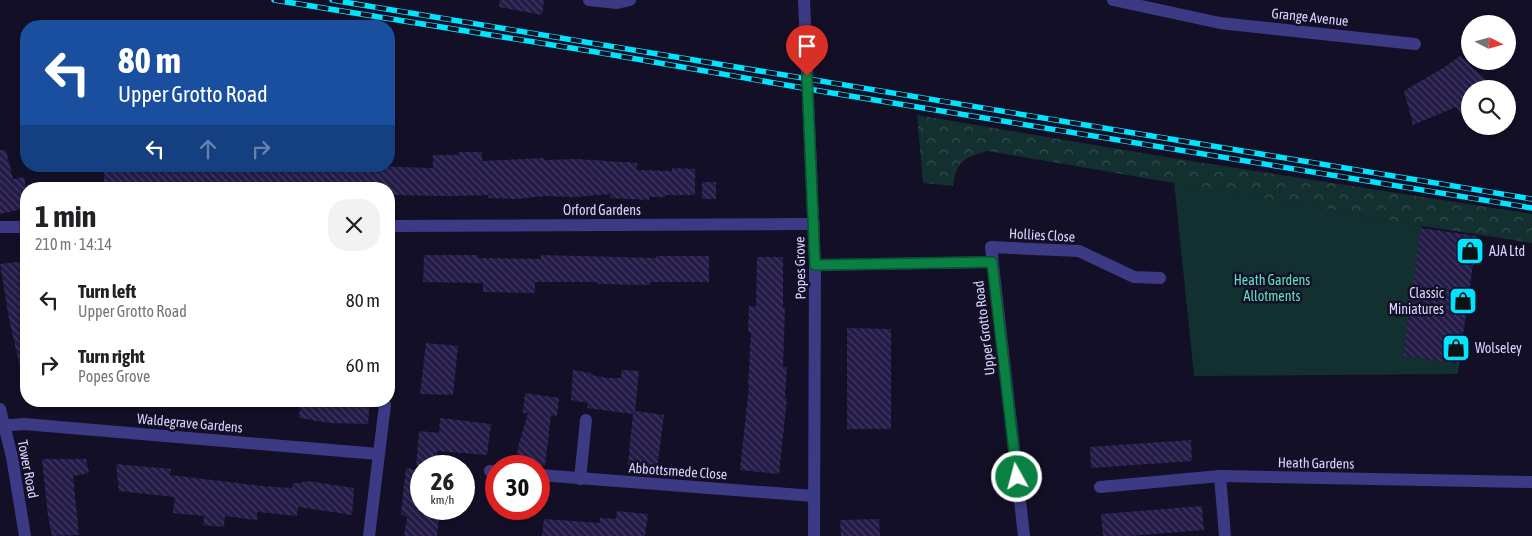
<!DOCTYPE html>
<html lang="en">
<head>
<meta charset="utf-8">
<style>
	body { margin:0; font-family:"Asap Condensed",sans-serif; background:#f2f2f2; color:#202124; height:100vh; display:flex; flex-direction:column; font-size:19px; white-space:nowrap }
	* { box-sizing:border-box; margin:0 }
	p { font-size:16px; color:#757577 }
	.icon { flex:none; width:28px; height:28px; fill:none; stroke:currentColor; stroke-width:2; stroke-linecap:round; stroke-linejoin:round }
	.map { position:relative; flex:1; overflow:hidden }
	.drawer { position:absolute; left:20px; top:182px; width:375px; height:225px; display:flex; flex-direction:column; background:#fff; border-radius:20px; box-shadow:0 1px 4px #0004 }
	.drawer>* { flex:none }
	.hud { position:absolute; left:20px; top:20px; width:375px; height:152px; border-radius:20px; box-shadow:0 1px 4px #0004; background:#1a4fa0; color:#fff; overflow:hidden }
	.needle { width:32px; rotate:96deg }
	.tools { position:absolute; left:1461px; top:15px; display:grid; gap:10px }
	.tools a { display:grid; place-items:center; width:55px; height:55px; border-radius:50%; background:#fff; box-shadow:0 1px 4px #0004; font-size:25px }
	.speed { position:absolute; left:410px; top:455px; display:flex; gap:10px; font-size:25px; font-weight:700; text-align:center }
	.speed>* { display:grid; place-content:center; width:65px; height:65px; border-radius:50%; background:#fff; box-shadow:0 1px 4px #0004; line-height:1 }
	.speed small { font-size:12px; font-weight:400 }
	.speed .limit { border:8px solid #d22; background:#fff; color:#111 }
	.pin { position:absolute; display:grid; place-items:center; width:42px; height:42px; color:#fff; margin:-51px -21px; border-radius:50% 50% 50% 0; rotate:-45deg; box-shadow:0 0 5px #0007 }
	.pin .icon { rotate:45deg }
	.me { position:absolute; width:55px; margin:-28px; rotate:353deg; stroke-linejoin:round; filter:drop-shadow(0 0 4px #0008) }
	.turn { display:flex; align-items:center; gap:18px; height:105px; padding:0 15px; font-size:22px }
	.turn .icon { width:65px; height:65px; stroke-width:2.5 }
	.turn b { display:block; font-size:35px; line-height:42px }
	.lanes { display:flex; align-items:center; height:48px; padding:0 15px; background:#0003; justify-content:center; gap:25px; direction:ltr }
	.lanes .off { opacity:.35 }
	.round { display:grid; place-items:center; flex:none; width:52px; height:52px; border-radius:20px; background:#f2f2f2 }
	.overview { display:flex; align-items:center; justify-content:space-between; height:85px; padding:0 15px }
	h1 { font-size:30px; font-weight:700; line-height:38px }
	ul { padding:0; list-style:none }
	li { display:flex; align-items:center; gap:15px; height:65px; padding:0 15px }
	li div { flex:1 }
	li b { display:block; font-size:19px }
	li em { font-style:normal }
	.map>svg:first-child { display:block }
	.forest { fill:url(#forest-crowns) }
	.garden { fill:#12302f }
	.building { fill:url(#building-back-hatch) }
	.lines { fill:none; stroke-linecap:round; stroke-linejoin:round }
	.minor { stroke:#3d3a85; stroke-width:12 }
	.tertiary { stroke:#3d3a85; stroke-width:12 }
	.rail-casing { stroke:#00e5ff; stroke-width:5.5 }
	.rail { stroke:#130f26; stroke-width:4; stroke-dasharray:11; stroke-linecap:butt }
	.route-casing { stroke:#07532c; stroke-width:12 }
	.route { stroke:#0b8043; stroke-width:9 }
	.labels { text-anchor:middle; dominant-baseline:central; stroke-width:5; stroke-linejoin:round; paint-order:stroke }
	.street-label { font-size:14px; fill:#d9d4ff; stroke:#130f26 }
	.poi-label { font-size:14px; fill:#d9d4ff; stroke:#130f26; text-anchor:start }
	.park-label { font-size:14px; fill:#5fe0c0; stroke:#130f26 }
</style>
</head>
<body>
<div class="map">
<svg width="1532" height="536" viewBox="0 0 1532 536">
	<defs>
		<pattern id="forest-crowns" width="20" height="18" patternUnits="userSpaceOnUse" patternTransform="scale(1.25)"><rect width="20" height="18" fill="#12302f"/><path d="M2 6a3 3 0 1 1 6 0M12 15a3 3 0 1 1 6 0" fill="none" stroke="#344d4e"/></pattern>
		<pattern id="building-back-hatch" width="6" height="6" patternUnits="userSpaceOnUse" patternTransform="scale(1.25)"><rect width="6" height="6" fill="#241b47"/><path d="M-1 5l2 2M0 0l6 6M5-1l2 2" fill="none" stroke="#433b63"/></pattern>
	</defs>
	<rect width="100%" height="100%" fill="#130f26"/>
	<path class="forest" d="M917,115L1172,158L1532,214V243L1422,226L988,151C964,158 957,160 953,186L923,183Z"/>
	<polygon class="garden" points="1174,182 1422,226 1403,356 1459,364 1458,374 1194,376"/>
	<g class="building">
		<polygon points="500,0 544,0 542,15 499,7"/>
		<polygon points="1460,56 1496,89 1470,89 1470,123 1456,107 1413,125 1404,91 1443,68"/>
		<polygon points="0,150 6,150 13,179 24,177 26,188 26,208 0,214"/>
		<polygon points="459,152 482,152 482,161 544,158 544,160 576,159 637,163 637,170 672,171 672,168 695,169 695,195 665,195 665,197 649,197 649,200 610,198 610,194 575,197 544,196 517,199 488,198 489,195 450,196 389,195 389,189 105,189 103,166 141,166 141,169 174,169 174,166 367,166 433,168 433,155 459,155"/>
		<rect x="702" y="182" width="14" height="17"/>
		<polygon points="1421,228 1477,236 1459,364 1403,356"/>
		<polygon points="424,255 478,255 478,258 541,259 541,255 656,258 656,256 709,256 709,282 650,282 650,285 598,284 598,282 535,282 535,293 483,292 483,283 423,282"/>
		<polygon points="757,257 783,257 783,308 785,308 783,367 787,367 785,398 787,398 779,474 740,470 749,386 748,385 751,332 748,332 749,306 756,307"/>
		<polygon points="26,261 26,366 20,367 9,319 0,264"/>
		<polygon points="847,328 891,329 891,429 847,429"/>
		<polygon points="426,343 458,346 453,395 420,394"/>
		<polygon points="573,370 591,373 591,375 607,378 621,378 622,370 639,371 635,411 664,415 656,476 627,474 633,414 587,408 588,403 571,400"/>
		<polygon points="525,393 559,398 557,416 551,415 545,466 516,466 518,447 528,413 523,413"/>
		<polygon points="301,401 370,401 368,424 330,423 299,418"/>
		<polygon points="440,418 491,424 487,455 437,451 435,466 416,466 419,431 439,433"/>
		<polygon points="1191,440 1192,461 1091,468 1090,447"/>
		<polygon points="42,459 86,459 89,473 73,476 79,535 52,536 48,516"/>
		<polygon points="116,464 171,469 170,475 262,486 292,488 293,483 300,483 308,481 354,488 352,515 298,507 297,516 257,512 257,520 225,516 224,527 203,525 204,516 173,513 175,497 119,491"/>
		<polygon points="406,468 421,470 421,509 432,509 431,518 439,518 437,536 404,536 407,517 401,514"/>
		<polygon points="1202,506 1204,530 1130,536 1103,536 1101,514"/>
		<polygon points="617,511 648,514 645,536 542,536 544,519 600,523 600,518 616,519"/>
		<polygon points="879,519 880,536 841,536 840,520"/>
	</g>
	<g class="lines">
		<g class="minor">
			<polyline points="589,0 617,3 630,0"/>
			<polyline points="804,0 815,265 814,536"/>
			<polyline points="1113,0 1220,23 1415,44"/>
			<polyline points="389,226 814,224"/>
			<polyline points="0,227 26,227"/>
			<polyline points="815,265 992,262"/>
			<polyline points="0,426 24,424 378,454"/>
			<polyline points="490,471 496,472"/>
			<polyline points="539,475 814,496"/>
			<polyline points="1220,476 1225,536"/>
			<polyline points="580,479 586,420"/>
			<polyline points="1100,487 1220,476 1532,482"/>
			<polyline points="369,536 385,405"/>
			<polyline points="1024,536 991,247 1079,251 1134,277 1160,278"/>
		</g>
		<polyline class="tertiary" points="0,409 12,457 25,536"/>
		<defs>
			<g id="rail">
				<polyline points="274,0 596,52 826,92 1532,208"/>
				<polyline points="332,0 1532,199"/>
			</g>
		</defs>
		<use href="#rail" class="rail-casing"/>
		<use href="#rail" class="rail"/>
	</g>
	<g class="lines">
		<defs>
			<polyline id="route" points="807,76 815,265 992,262 1017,477"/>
		</defs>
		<use href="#route" class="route-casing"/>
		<use href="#route" class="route"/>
	</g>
	<defs>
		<symbol id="shop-square" viewBox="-11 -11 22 22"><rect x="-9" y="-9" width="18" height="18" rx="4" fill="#00e5ff" stroke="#130f26"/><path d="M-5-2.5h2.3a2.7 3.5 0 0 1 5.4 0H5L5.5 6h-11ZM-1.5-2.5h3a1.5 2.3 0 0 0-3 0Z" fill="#111"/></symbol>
	</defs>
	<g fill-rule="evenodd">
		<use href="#shop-square" x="1454" y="235" width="32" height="32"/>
		<use href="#shop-square" x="1447" y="285" width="32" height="32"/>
		<use href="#shop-square" x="1440" y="332" width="32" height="32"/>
	</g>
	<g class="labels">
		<g class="street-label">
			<text transform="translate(1310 17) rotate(6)">Grange Avenue</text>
			<text x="602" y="210">Orford Gardens</text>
			<text transform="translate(1042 235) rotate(3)">Hollies Close</text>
			<text transform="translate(800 268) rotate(-91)">Popes Grove</text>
			<text transform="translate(984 328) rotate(-97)">Upper Grotto Road</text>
			<text transform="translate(190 423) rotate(5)">Waldegrave Gardens</text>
			<text transform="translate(1316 463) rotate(1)">Heath Gardens</text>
			<text transform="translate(28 469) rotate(79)">Tower Road</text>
			<text transform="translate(678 471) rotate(4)">Abbottsmede Close</text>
		</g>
		<g class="poi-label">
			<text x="1489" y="251">AJA Ltd</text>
			<text x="1444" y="293" text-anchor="end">Classic<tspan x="1444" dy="16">Miniatures</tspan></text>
			<text x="1475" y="348">Wolseley</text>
		</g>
		<g class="park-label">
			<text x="1272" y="280">Heath Gardens<tspan x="1272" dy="16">Allotments</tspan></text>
		</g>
	</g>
</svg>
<div class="tools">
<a><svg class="needle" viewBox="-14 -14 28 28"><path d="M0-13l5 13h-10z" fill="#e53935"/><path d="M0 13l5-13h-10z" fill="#757577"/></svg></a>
<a><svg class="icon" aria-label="search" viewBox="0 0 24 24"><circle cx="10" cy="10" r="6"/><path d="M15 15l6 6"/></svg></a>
</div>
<div class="speed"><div>26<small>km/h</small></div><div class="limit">30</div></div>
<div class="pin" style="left:807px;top:76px;background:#d93025"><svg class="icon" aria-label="arrive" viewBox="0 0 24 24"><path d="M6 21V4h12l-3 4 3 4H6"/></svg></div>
<svg class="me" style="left:1017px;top:477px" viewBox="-20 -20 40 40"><circle r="17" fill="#0b8043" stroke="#fff" stroke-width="3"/><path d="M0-11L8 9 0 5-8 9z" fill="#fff"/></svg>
<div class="hud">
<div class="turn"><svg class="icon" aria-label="left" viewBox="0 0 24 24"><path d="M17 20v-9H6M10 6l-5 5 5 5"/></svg><div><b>80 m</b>Upper Grotto Road</div></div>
<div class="lanes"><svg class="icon" aria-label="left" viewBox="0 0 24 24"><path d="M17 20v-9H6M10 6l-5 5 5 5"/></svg><svg class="icon off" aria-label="ahead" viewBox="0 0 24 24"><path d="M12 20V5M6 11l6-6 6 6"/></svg><svg class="icon off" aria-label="right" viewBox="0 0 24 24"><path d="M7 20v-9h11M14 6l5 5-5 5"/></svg></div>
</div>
<section class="drawer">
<div class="overview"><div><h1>1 min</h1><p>210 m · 14:14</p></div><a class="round"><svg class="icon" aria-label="close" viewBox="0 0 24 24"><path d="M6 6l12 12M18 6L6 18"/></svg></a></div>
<ul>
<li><svg class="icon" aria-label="left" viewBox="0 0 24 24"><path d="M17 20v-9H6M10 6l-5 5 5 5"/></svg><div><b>Turn left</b><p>Upper Grotto Road</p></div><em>80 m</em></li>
<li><svg class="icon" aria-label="right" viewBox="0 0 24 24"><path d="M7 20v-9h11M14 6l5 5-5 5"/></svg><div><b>Turn right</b><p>Popes Grove</p></div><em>60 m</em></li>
</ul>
</section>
</div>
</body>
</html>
